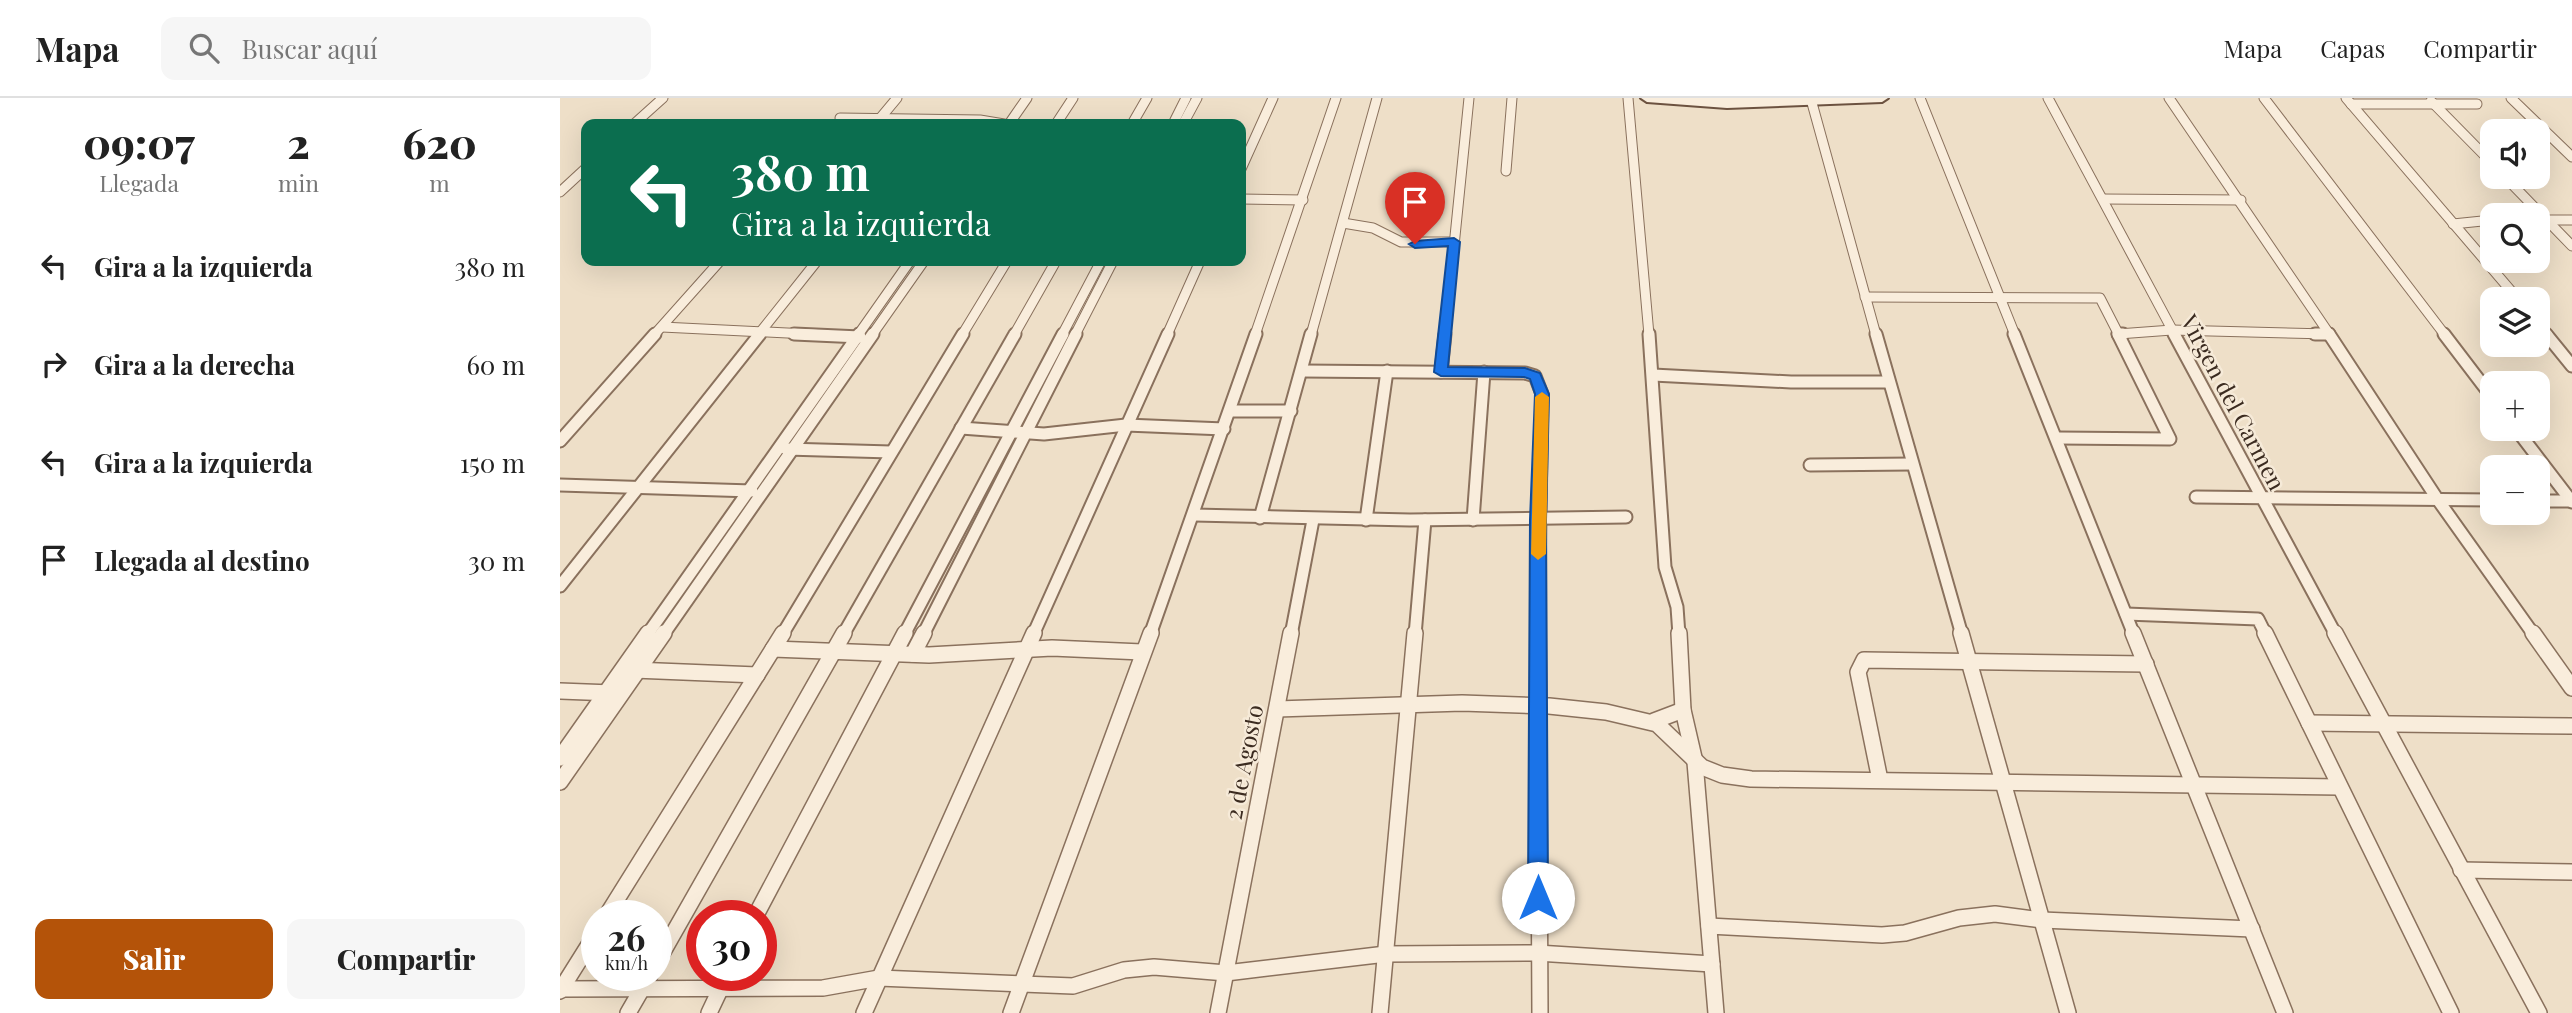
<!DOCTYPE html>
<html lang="es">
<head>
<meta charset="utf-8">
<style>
	body { margin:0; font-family:"Playfair Display",serif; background:#f6f6f6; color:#222; height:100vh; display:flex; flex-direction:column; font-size:26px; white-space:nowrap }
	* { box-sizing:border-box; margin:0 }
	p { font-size:23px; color:#767676 }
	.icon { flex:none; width:38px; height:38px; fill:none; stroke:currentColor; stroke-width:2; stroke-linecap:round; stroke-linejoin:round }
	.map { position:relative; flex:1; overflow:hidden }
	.sheet { display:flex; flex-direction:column; background:#fff; width:560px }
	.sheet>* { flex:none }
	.guide { position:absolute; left:21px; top:21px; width:665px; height:147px; border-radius:14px; box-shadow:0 7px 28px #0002; background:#0b6e4f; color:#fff; overflow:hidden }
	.tools { position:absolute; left:1920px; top:21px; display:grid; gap:14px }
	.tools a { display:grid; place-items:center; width:70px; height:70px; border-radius:14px; background:#fff; box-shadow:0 7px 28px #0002; font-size:35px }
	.speed { position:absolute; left:21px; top:802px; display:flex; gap:14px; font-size:35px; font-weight:700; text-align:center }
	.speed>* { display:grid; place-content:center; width:91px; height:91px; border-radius:50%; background:#fff; box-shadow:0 7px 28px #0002; line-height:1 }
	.speed small { font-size:18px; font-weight:400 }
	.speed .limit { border:10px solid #d22; background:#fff; color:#111 }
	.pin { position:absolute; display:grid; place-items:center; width:60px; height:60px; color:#fff; margin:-72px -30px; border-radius:50% 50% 50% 0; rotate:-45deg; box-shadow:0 0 7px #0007 }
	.pin .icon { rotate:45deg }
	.me { position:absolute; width:77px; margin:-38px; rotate:0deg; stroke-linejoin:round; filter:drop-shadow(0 0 5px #0008) }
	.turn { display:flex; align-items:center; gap:24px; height:147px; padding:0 35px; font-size:32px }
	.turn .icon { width:91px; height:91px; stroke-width:2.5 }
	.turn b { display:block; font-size:49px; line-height:60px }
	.eta { display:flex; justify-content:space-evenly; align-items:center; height:119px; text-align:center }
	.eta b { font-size:42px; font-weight:800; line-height:49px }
	.action { display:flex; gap:14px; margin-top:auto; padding:14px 35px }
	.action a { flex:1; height:80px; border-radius:14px; background:#b45309; color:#fff; font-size:28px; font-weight:800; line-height:80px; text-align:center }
	.action a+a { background:#f6f6f6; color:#222 }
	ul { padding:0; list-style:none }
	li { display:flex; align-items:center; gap:21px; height:98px; padding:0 35px }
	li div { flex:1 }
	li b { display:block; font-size:26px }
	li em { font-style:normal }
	header { display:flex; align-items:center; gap:42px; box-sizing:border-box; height:98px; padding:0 35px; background:#fff; border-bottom:2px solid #e0e0e0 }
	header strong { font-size:33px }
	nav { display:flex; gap:38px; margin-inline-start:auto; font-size:24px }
	.search { width:490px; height:63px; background:#f6f6f6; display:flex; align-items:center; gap:18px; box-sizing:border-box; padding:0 24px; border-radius:14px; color:#767676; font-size:26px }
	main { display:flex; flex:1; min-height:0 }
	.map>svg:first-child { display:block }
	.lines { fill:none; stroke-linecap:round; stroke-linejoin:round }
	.street-far2-casing { stroke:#8a715d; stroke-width:11 }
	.street-far1-casing { stroke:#8a715d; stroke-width:15 }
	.street-casing { stroke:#8a715d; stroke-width:18 }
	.secondary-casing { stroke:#6c5240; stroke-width:4 }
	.street-far2 { stroke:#f9eddc; stroke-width:9 }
	.street-far1 { stroke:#f9eddc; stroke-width:11 }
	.street { stroke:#f9eddc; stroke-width:15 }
	.secondary { fill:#f9eddc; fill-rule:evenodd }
	.route { fill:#1a73e8; stroke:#114b97; stroke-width:2 }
	.slow { fill:#f59e0b }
	.labels { text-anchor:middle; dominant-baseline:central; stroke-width:5; stroke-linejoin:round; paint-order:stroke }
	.street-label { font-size:23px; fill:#3b2b20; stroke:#f6ead8 }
</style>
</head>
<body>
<header>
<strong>Mapa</strong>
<div class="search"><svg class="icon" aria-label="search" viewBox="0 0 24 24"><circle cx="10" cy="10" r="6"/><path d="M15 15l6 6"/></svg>Buscar aquí</div>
<nav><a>Mapa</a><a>Capas</a><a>Compartir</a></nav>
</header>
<main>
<section class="sheet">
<div class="eta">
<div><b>09:07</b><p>Llegada</p></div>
<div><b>2</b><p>min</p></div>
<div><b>620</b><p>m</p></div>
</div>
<ul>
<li><svg class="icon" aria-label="left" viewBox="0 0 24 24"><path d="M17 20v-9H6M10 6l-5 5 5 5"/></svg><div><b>Gira a la izquierda</b></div><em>380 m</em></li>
<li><svg class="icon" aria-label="right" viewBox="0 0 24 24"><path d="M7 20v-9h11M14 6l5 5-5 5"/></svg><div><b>Gira a la derecha</b></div><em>60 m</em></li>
<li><svg class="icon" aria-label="left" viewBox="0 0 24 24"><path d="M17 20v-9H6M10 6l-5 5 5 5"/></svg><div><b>Gira a la izquierda</b></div><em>150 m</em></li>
<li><svg class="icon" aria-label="arrive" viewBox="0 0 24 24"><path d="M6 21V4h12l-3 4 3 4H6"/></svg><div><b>Llegada al destino</b></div><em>30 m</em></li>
</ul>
<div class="action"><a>Salir</a><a>Compartir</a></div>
</section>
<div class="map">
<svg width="2012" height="915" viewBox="0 0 2012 915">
	<rect width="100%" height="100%" fill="#eedfc8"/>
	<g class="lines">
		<defs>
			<g id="street-far2">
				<polyline points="1068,0 1089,237"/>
				<polyline points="1360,0 1455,237"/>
				<polyline points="1488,0 1615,237"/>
				<polyline points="1609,0 1770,237"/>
				<polyline points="1704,0 1885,237"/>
				<polyline points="1786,0 1958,201"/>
				<polyline points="1951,0 2012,59"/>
				<polyline points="1871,3 1932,65"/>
				<polyline points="1252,5 1316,237"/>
				<polyline points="1791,6 1917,6"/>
				<polyline points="280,20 420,22 444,26"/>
				<polyline points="317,24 337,0"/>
				<polyline points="74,26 103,0"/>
				<polyline points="449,26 467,0"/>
				<polyline points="496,26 513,0"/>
				<polyline points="572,26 587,0"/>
				<polyline points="613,26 626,0"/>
				<polyline points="623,26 637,0"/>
				<polyline points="681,71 713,0"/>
				<polyline points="946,73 952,0"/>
				<polyline points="1945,79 2012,148"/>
				<polyline points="0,94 26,70"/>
				<polyline points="681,101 743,102"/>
				<polyline points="1543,101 1681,102"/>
				<polyline points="1984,122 2012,122"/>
				<polyline points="783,125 813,130 841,144 894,144"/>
				<polyline points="1893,126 1932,122"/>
				<polyline points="1305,199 1540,200 1559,237"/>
				<polyline points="1978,225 1988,237"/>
				<polyline points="102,229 268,237"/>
				<polyline points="1558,236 1612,232 1769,236"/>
				<polyline points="94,237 160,163"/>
				<polyline points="198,237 257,163"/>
				<polyline points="298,237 350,163"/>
				<polyline points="312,237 364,163"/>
				<polyline points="402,237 447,163"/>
				<polyline points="454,237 496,163"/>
				<polyline points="502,237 541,163"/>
				<polyline points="515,237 553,163"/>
				<polyline points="607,237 640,163"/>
				<polyline points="695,237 776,0"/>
				<polyline points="751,237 817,0"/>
				<polyline points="885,237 909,0"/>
			</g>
			<g id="street-far1">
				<polyline points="234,236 300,239"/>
				<polyline points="1089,236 1105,469 1117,509 1119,537"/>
				<polyline points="1316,236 1402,537"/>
				<polyline points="1454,236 1574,537"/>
				<polyline points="1558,236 1563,236"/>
				<polyline points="1614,236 1776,537"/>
				<polyline points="1755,236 1769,236"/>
				<polyline points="1769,236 1878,402 1974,537"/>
				<polyline points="1884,236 1932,299"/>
				<polyline points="1986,236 2012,268"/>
				<polyline points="743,273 965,275 975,278 982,296 978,537"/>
				<polyline points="881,274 885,236"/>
				<polyline points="1093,277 1231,284 1327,284"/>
				<polyline points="670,313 731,313"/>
				<polyline points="401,330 484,336 566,327 664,331"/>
				<polyline points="1956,331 2012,404"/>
				<polyline points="1498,340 1610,341 1558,236"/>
				<polyline points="0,343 95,236"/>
				<polyline points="226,351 331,354"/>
				<polyline points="1250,367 1352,366"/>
				<polyline points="0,387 192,393"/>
				<polyline points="1636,399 1932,402"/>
				<polyline points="1978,403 2011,403"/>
				<polyline points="634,417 850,422 1066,419"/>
				<polyline points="700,420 751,236"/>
				<polyline points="806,422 827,273"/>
				<polyline points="913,422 924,274"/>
				<polyline points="0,488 200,236"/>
				<polyline points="1566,516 1698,521 1706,537"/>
				<polyline points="87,537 299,236"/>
				<polyline points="103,537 313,236"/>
				<polyline points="222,537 403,236"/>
				<polyline points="283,537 455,236"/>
				<polyline points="344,537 503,236"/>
				<polyline points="363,537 516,236"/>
				<polyline points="473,537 608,236"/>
				<polyline points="590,537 696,236"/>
				<polyline points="731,537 753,422"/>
				<polyline points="855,537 865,422"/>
			</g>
			<g id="street">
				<polyline points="978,535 980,915"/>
				<polyline points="1119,535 1123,612 1135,664 1156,915"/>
				<polyline points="1401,535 1508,915"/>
				<polyline points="1573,535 1725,915"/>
				<polyline points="1705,535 1891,915"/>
				<polyline points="1775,535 1979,915"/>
				<polyline points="1973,535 2012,590"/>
				<polyline points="213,551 369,557 492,550 582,554"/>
				<polyline points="353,556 364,535"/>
				<polyline points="74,572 197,577"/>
				<polyline points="0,593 52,595"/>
				<polyline points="717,611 902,605 989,608 1046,614 1097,626 1142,669 1162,677 1191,681 1779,689"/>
				<polyline points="1094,623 1123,612"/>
				<polyline points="1749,625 2012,628"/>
				<polyline points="0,660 88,535"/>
				<polyline points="1320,682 1298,574 1304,562 1586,566"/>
				<polyline points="0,684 104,535"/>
				<polyline points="1901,772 2012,774"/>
				<polyline points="47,817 223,535"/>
				<polyline points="196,817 345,535"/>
				<polyline points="1149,828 1322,837 1345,835 1399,820 1435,816 1482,822 1692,831"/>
				<polyline points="96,866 284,535"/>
				<polyline points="0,891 263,890 319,880 513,888 564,872 594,869 666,875 826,856 977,855 1152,866"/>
				<polyline points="0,893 37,834"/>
				<polyline points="68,915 90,877"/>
				<polyline points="149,915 167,877"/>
				<polyline points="304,915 474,535"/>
				<polyline points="451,915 591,535"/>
				<polyline points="658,915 731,535"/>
				<polyline points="820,915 855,535"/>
			</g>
			<polygon id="secondary" points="1081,0 1328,0 1322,4 1167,10 1087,4"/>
		</defs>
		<use href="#street-far2" class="street-far2-casing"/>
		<use href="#street-far1" class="street-far1-casing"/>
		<use href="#street" class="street-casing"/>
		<use href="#secondary" class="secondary-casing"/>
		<use href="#street-far2" class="street-far2"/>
		<use href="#street-far1" class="street-far1"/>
		<use href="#street" class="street"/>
		<use href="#secondary" class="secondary"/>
	</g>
	<polygon class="route" points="894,140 900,144 888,269 965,270 980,275 989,296 986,422 988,800 985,807 978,810 971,807 968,800 970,422 975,296 970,281 964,279 881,278 874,274 888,148 855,150 849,146 855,143"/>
	<polygon class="slow" points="982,294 989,299 986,456 978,462 971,456 975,299"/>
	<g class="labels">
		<g class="street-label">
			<text transform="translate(1674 304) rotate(62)">Virgen del Carmen</text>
			<text transform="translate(683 664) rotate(-79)">2 de Agosto</text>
		</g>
	</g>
</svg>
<div class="tools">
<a><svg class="icon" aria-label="sound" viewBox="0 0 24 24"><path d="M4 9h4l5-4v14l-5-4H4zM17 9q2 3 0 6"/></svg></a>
<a><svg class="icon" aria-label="search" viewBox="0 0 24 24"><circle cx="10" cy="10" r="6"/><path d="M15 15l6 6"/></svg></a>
<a><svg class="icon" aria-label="layers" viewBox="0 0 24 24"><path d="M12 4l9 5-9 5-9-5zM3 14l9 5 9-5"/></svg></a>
<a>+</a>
<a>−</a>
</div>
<div class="speed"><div>26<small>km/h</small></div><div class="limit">30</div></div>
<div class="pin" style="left:855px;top:146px;background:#d93025"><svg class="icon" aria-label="arrive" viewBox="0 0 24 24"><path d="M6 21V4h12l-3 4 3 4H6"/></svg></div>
<svg class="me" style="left:978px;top:800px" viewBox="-20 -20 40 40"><circle r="19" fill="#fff"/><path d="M0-13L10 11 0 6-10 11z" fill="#1a73e8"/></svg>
<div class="guide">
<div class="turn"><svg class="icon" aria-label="left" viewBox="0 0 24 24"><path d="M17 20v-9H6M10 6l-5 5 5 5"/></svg><div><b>380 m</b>Gira a la izquierda</div></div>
</div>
</div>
</main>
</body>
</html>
